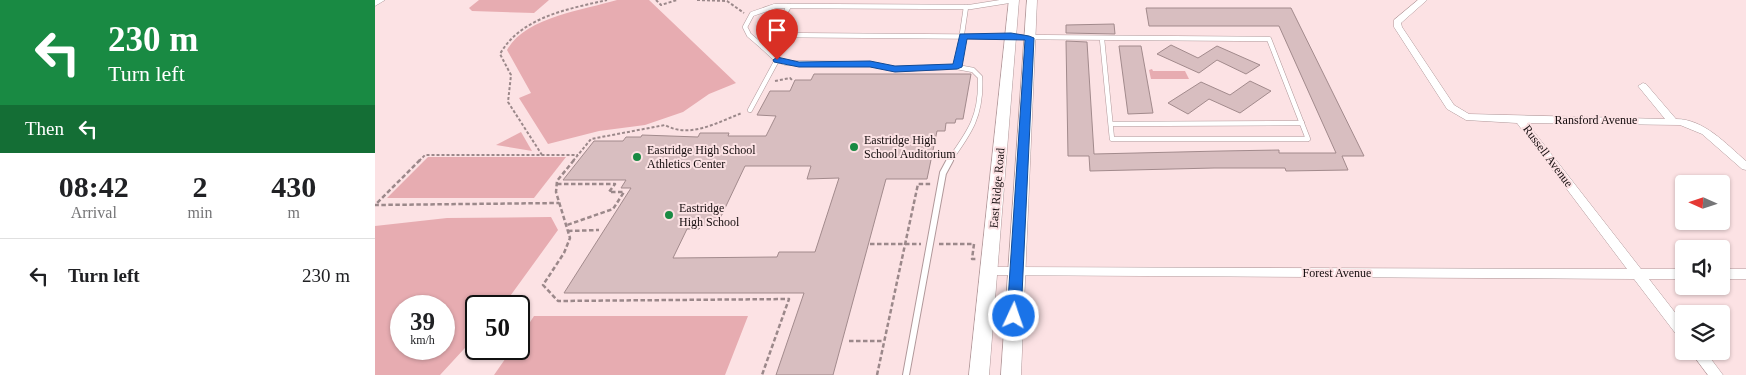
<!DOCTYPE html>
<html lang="en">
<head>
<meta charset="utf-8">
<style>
	body { margin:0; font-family:"Times New Roman",serif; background:#f2f2f2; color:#202124; height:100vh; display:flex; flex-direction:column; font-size:19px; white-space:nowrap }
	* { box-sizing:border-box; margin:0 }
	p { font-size:16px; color:#757577 }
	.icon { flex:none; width:28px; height:28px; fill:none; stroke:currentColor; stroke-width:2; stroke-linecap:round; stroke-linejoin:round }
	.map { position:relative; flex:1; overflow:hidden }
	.sheet { display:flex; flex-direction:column; background:#fff; width:375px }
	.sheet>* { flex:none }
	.banner { background:#198a43; color:#fff; overflow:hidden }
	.needle { width:32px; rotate:273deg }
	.fabs { position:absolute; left:1300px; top:175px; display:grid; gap:10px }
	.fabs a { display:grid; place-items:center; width:55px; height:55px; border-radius:5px; background:#fff; box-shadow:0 1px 4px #0004; font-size:25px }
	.speed { position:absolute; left:15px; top:295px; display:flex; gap:10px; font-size:25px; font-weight:700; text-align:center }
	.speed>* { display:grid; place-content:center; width:65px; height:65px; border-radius:50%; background:#fff; box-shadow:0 1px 4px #0004; line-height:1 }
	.speed small { font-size:12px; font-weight:400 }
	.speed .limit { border:2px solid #111; border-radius:8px; background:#fff; color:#111 }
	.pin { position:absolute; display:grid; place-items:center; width:42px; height:42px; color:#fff; margin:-51px -21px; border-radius:50% 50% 50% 0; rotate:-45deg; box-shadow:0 0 5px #0007 }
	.pin .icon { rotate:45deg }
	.me { position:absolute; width:55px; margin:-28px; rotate:3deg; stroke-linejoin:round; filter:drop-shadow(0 0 4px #0008) }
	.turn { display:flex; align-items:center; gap:18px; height:105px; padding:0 25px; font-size:22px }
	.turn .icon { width:65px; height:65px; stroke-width:2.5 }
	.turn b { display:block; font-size:35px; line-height:42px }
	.then { display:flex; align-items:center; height:48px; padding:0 25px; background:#0003; gap:10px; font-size:19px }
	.eta { display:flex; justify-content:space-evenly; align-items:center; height:85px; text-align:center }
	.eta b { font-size:30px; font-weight:800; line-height:35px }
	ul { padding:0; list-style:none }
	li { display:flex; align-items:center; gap:15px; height:75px; padding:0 25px; border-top:1px solid #e0e0e0 }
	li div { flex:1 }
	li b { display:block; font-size:19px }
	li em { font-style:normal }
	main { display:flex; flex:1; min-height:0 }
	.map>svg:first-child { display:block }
	.green { fill:#e7acb1; fill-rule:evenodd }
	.building { fill:#d8bec0; stroke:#a28a8c; fill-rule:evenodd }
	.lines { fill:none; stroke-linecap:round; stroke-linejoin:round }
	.service-far1-casing { stroke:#b1989a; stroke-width:5.5 }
	.service-casing { stroke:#b1989a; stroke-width:8 }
	.minor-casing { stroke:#b1989a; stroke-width:1 }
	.secondary-casing { stroke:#b1989a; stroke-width:1 }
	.path-far1 { stroke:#9b888a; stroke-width:2; stroke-dasharray:3 2; stroke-linecap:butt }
	.path { stroke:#9b888a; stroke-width:2.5; stroke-dasharray:4.5 2.5; stroke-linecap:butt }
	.service-far1 { stroke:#fff; stroke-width:4.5 }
	.service { stroke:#fff; stroke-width:6 }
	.minor { fill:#fff; fill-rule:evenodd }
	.secondary { fill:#fff; fill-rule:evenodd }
	.route { fill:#1a73e8; stroke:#114b97 }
	.poi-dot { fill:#198a43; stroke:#fce2e4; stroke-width:2 }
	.labels { text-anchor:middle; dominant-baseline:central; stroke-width:4; stroke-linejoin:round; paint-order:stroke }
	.street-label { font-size:12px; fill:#140c0d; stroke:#fce2e4 }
	.poi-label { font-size:12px; fill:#140c0d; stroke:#fce2e4; text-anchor:start }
</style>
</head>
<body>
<main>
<section class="sheet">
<div class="banner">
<div class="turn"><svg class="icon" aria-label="left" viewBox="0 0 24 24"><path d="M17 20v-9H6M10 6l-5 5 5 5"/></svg><div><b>230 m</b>Turn left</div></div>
<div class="then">Then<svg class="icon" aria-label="left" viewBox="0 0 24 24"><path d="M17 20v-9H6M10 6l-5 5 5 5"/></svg></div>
</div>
<div class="eta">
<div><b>08:42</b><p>Arrival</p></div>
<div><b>2</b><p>min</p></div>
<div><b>430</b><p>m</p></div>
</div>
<ul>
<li><svg class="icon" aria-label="left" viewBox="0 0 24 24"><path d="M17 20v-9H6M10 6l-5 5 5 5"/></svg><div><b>Turn left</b></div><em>230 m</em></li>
</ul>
</section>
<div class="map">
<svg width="1371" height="375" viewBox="0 0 1371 375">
	<rect width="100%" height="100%" fill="#fce2e4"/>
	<g class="green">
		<polygon points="104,0 174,0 159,13 97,11 94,8"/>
		<path d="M242,0H274L361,83L334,94L308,112L270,125L224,131L173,144L144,98L156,93L132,50C150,17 209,10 242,0Z"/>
		<polygon points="777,69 778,71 810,71 814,79 776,79 774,70"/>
		<polygon points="146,132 157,151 121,145"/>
		<polygon points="53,157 191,157 159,198 12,198"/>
		<path d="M176,217L183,230L128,306H101V336L65,375H0V226L72,218ZM26,306H69V349H26Z"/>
		<polygon points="159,316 373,316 350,375 119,375 137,349 144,349 144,339"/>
	</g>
	<g class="building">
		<polygon points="771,8 916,8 989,156 967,156 973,170 911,171 910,168 839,168 715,171 714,156 693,156 691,41 712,42 719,154 846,151 904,150 904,153 961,153 904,26 774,26"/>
		<polygon points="739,24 740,34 691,33 691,25"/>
		<polygon points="796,45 823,58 842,46 885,65 871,74 842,60 824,73 782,54"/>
		<polygon points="744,46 766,46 778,113 753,114"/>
		<path d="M439,74H596L588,119H581L580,123H571L570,131H562L552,179H511L458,375H401L429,293H189L256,188H246L251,180H188L219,141H248L251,137H266L267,135L323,137L325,133H354L353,136H391L401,116L382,115L395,91H415L420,80H436ZM370,166H436L432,179L464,178L440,252H404L402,257L298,258L312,229H324L326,226L342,225Z"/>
		<polygon points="875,81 896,91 865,113 834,99 813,114 793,103 826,82 855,95"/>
	</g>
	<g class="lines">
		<defs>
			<g id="service-far1">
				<polygon points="400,6 414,6 398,35 388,47 374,35 370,27 377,14"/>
				<polyline points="414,6 595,7 639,0"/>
				<polyline points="398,35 894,39 933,139 737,139 727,39"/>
				<path d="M388,47L402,60L411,63L495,64L520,69L582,67L598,70L605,77C607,115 595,132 574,161"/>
				<polyline points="582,67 591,7"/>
				<polyline points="375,110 402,60"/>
				<polyline points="736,124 927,123"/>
			</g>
			<polyline id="service" points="531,375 568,173 575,160"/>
			<g id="minor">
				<polygon points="0,0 10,0 0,6"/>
				<path d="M1043,0H1052L1026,23L1027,27L1079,105L1094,114L1290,119L1263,86L1268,83L1271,84L1301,119C1329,119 1351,144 1371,161V170L1367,169L1327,134L1305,125L1152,123L1266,269H1309V279H1274L1309,324V339L1304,338L1259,279L610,275L608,272L610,269L614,267L1252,269L1142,123L1091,120L1072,109L1019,27V20Z"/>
				<rect x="1346" y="269" width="25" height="10"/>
				<polygon points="1315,351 1330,351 1348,375 1333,375"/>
			</g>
			<g id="secondary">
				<polygon points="634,0 644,0 614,375 594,375"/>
				<polygon points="652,0 662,0 646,375 626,375"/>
			</g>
		</defs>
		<use href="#service-far1" class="service-far1-casing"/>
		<use href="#service" class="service-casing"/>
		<use href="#minor" class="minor-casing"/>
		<use href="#secondary" class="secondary-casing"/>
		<g class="path-far1">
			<polyline points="281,0 286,5 302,0"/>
			<polyline points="322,0 352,1 369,13"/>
			<polyline points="400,81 415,78 417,80"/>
			<path d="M167,155L133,102L136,75L125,54C146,17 193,9 232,0"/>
			<polyline points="44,161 50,155 203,155"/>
			<path d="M198,161L216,139L290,125C315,139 343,122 367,113"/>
		</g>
		<g class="path">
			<polyline points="45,160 0,205 184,203"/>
			<polyline points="199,160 182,181 181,192 195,238 189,253 168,285 183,301 414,299 387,375"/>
			<polyline points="182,184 240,184 234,192 249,192 238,209 192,225"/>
			<polyline points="193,231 224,230"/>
			<polyline points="495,244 546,244"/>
			<polyline points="564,244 599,244 597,259 601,259"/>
			<polyline points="474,341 509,341"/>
			<polyline points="502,375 543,184 556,184"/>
		</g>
		<use href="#service-far1" class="service-far1"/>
		<use href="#service" class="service"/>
		<use href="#minor" class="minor"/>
		<use href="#secondary" class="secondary"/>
	</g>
	<polygon class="route" points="636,33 654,36 659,38 646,316 644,320 639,322 634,320 632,316 650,40 592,39 587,67 582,69 520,72 495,67 424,67 399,62 398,60 402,57 424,62 495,61 520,66 578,64 585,34"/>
	<g class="poi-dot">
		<circle cx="479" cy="147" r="5"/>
		<circle cx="262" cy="157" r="5"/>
		<circle cx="294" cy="215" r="5"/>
	</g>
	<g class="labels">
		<g class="street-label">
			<text x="1221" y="120">Ransford Avenue</text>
			<text transform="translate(1173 156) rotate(53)">Russell Avenue</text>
			<text transform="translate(622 188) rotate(-85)">East Ridge Road</text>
			<text x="962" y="273">Forest Avenue</text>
		</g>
		<g class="poi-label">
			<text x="489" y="140">Eastridge High<tspan x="489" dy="14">School Auditorium</tspan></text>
			<text x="272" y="150">Eastridge High School<tspan x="272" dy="14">Athletics Center</tspan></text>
			<text x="304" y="208">Eastridge<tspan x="304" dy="14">High School</tspan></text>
		</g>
	</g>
</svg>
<div class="fabs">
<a><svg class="needle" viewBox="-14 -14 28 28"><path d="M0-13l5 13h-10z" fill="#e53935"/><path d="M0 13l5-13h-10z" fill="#757577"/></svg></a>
<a><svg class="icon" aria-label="sound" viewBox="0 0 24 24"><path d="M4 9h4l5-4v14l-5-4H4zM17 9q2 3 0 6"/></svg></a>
<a><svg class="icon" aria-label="layers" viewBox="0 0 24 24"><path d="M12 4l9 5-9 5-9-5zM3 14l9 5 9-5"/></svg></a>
</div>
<div class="speed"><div>39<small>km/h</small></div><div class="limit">50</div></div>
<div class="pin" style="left:402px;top:60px;background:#d93025"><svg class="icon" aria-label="arrive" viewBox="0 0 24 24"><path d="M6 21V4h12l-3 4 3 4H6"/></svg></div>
<svg class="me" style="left:639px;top:316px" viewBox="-20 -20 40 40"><circle r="17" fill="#1a73e8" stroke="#fff" stroke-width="3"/><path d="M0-11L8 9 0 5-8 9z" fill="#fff"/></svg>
</div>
</main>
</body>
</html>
